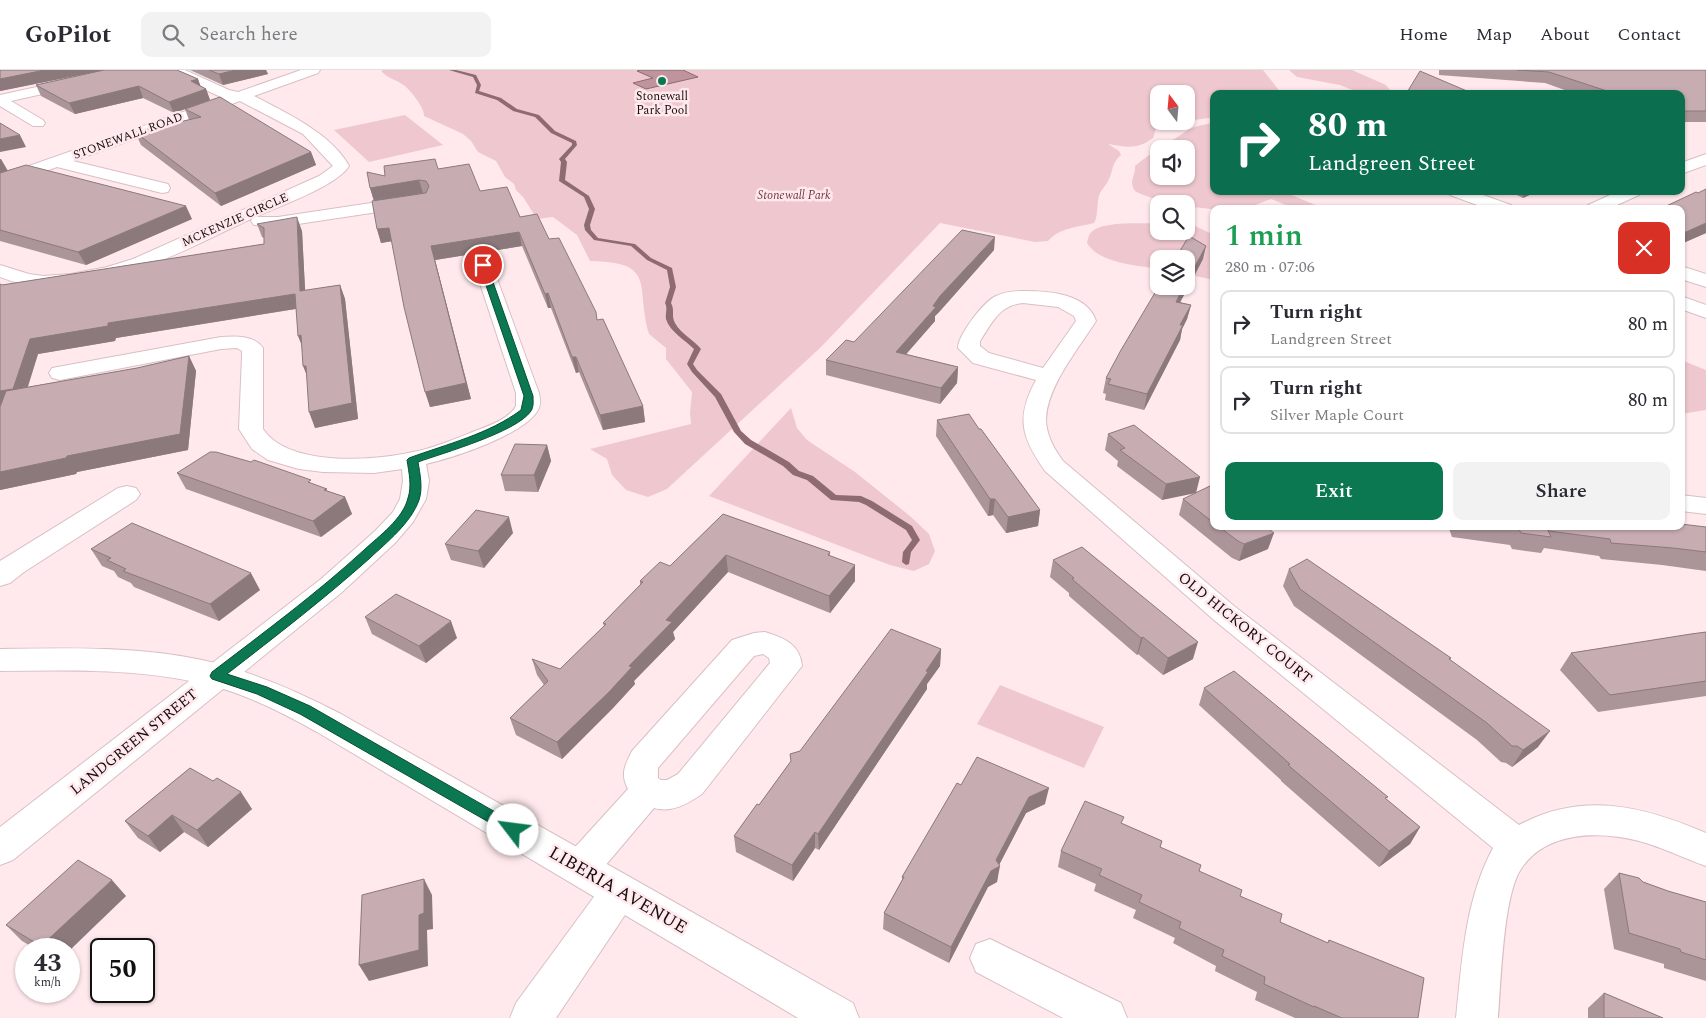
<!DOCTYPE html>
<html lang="en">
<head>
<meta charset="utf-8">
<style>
	body { margin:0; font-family:Spectral,serif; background:#f2f2f3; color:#2b2b33; height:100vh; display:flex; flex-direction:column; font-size:19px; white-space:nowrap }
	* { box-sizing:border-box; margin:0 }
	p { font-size:16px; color:#7c7c81 }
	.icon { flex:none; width:28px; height:28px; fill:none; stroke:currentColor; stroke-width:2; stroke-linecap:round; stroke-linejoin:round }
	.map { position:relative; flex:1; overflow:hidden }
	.details { position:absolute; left:1210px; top:135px; width:475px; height:325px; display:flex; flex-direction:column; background:#fff; border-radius:10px; box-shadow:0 1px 4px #0004 }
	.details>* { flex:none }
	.top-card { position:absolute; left:1210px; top:20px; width:475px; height:105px; border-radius:10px; box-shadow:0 1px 4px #0004; background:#0b6e4f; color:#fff; overflow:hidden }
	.needle { width:32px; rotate:344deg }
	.fabs { position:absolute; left:1150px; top:15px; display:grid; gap:10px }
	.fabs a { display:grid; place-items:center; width:45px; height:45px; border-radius:10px; background:#fff; box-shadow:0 1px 4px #0004; font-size:25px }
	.speed { position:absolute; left:15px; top:868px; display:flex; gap:10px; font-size:25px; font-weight:700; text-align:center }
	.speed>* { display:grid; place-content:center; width:65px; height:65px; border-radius:50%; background:#fff; box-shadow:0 1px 4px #0004; line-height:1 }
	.speed small { font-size:12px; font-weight:400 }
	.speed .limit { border:2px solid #111; border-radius:8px; background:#fff; color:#111 }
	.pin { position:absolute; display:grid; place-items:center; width:42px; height:42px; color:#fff; margin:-21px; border:2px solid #fff; border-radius:50%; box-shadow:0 1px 5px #0007 }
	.me { position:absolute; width:55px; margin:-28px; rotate:300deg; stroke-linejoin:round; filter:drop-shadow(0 0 4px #0008) }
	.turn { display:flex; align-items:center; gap:18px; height:105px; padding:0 15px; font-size:22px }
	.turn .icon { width:65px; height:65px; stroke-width:2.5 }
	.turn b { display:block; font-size:35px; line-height:42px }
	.round { display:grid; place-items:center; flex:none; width:52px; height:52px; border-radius:10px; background:#f2f2f3 }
	.summary { display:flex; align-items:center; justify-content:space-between; height:85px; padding:0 15px }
	h1 { font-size:30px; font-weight:600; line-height:38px; color:#1e9e55 }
	.button { display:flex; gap:10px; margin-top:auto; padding:10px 15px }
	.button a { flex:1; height:58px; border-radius:10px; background:#0b7852; color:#fff; font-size:20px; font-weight:600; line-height:58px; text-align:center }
	.button a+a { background:#f2f2f3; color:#2b2b33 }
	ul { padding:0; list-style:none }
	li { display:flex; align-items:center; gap:15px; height:68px; margin:0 10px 8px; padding:0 5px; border:2px solid #e1e1e2; border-radius:10px }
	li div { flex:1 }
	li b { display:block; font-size:19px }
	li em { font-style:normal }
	header { display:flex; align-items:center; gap:30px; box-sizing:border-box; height:70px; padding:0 25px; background:#fff; border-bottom:1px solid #e1e1e2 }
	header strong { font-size:24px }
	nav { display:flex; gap:28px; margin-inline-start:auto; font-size:18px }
	.search { width:350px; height:45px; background:#f2f2f3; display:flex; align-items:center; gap:12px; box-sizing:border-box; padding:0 18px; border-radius:10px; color:#7c7c81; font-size:19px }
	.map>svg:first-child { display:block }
	.green { fill:#efc8cf; fill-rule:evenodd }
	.water { fill:#c0949c; stroke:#8d6b71 }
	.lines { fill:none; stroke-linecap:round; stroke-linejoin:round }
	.stream { fill:#8d6b71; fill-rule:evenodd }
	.minor-casing { stroke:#d9bfc3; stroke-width:2 }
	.major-casing { stroke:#d9bfc3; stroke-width:2 }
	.minor { fill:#fff; fill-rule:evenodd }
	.major { fill:#fff; fill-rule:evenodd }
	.wall { fill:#ab9598 }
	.shaded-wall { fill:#8b797c }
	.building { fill:#c7adb1; stroke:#8b797c }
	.route { fill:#0b7852; stroke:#074e35 }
	.poi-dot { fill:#0b7852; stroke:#ffe9ec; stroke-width:2 }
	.labels { text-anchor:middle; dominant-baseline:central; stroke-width:5; stroke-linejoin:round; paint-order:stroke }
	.far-poi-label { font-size:12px; fill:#150c0e; stroke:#ffe9ec }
	.far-street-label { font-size:12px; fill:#150c0e; stroke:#ffe9ec }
	.far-park-label { font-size:12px; font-style:italic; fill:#713644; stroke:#ffe9ec }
	.street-label { font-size:15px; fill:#150c0e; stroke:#ffe9ec }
	.near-street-label { font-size:18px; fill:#150c0e; stroke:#ffe9ec }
</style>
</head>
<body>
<header>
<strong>GoPilot</strong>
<div class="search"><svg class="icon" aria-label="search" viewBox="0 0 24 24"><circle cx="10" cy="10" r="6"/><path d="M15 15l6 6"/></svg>Search here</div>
<nav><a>Home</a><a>Map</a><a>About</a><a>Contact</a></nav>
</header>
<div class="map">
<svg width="1706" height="948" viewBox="0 0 1706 948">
	<rect width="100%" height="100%" fill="#ffe9ec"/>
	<g class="green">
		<path d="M383,0H1263L1278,19L1279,24H1214V47L1157,56L1153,68C1137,80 1126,77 1108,74L1119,81L1121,85C1110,95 1114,102 1107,113C1105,116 1102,119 1100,123C1096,132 1099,145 1094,153C1078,157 1059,158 1048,171L1035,172L940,153L820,278L667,419L648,427L626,420L612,405L607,389L590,379L691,354L690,343L692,322L666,289V278L649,264C635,216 658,192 590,191L577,165L553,147L537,149L523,127L516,120L514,114L505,107L496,91L478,82L471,71L463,64L424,46C425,38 409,18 402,14C394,9 387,8 381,1ZM1159,24H1186V51H1159Z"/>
		<polygon points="1289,0 1352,0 1386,15 1393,24 1362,24 1340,15 1297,7"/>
		<polygon points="405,45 443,75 369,92 334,60"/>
		<path d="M1214,53V121H1282L1325,139H1296L1271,129C1262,132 1252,137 1242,139C1218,143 1156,133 1135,121C1128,111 1136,106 1135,96C1146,86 1158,80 1171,71C1189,60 1191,56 1214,53ZM1159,79H1186V106H1159Z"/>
		<path d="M1159,153V161H1186V155H1193L1214,165V210L1186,204V189H1159V199C1136,195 1100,194 1087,173C1088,168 1089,163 1094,160C1108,151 1142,154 1159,153Z"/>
		<polygon points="1681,290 1706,300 1706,340 1681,344"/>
		<polygon points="791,338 797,358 807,370 855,402 910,446 929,464 935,481 929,494 914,501 890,495 709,426"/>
		<polygon points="1000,615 1104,657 1084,698 977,654"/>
	</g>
	<polygon class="water" points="641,0 683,0 698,7 646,19 633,13 653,8 637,1"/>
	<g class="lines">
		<path class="stream" d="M449,0H456L476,5L481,15L479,21L501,28L517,39L539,45L555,61L576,71L577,75L565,89L567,92L565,110L589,126L595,139L590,155L591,160L598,168L635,174L651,188L672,198L676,217L671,233C675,240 671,246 675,253C681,264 694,270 701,279L693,294L697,300L721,324L741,361L751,370L789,392L799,401L813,406L836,425L861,426L872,431L912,456L920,470L911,482L909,494L906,495L902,492L903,482L912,470L906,460L866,435L859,432L831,430L807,410L793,405L783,396L745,374L734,362L715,327L692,302L687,294L694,279C685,270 670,262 666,249C665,243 668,239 665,233L670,217L667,200L647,190L631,176L594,170L585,160L584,155L589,139L584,127L559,111L561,92L559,89L572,75V73L551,63L535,47L513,41L497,30L475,23L477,15L473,7Z"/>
		<defs>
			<g id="minor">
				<polygon points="114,0 139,0 132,4 11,31 43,50 45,53 43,56 33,56 0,36 0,25"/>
				<path d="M167,0H185L229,20L238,22L301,0H320L318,3L254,26C285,42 332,64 349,96C337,116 279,136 256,147H278L411,127L417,128L420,132L417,136L411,137L278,157L254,155L251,151L253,148C192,176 110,223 41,217C27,216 13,212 0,207V195L29,204L43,206L71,204L107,197L133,189L319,106L333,96L303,64L240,31L73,91L168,114L170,118L168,122L162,123L57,97L0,117V106L223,28L169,3Z"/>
				<polygon points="1706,84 1706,95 1681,104 1681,93"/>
				<polygon points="1448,121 1472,121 1511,135 1513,139 1488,139 1450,125"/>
				<polygon points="1619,121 1641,121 1639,125 1608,139 1586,139 1588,135"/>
				<path d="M483,189L490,191L492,195L539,323C540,328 541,333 539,338C528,364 452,388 426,394L429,411L426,429L413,452L395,473L341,523L13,790L0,795V757L321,509L375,461L393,442L400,429L403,411L402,399L374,403L323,402L299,399L268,390L252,379L239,359L242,286V281L237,278L221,279L60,310L52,308L49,303L52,298L221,267C235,266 254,265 263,278V359C288,397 374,391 413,382C434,378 455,369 475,361C488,356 509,349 516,336V323L474,195L476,191Z"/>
				<polygon points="1681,196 1706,204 1706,217 1681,209"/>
				<path d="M1023,221C1048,221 1087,223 1096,251C1079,278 1047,316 1046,349C1046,364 1054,379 1063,391L1234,536L1519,755C1583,721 1643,736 1706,763V796C1683,788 1662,777 1639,771C1599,761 1546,761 1521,799C1503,826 1501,913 1498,948H1456C1462,890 1465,830 1493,778L1214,550L1045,401C1022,368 1015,348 1036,310L973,293L958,278C958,265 984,231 996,226C1005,222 1014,221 1023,221ZM1023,233L1058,237L1074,246L1076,251L1043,298L989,283L980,276V271C992,253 999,235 1023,233Z"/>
				<polygon points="1681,226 1706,235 1706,248 1681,239"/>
				<polygon points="127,416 136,418 140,424 136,430 24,502 10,513 0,516 0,491 118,418"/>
				<polygon points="1681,425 1706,428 1706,444 1681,441"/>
				<path d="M765,562C784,568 800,574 802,596L702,724C687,734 672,743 654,738L593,810L580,815L567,810L561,798L567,786L628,719C620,704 625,695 632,681L732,570L754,563ZM763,584L769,588L770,593L678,704L667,710H661L658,708V698L754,586Z"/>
				<polygon points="620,804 633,809 639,821 633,833 556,948 510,948 516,933 607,809"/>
				<polygon points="990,869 1121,933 1127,948 1063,948 976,902 970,888 976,874"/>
			</g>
			<path id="major" d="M0,579C67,578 136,576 202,590C251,601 297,621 341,644L853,933L859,948H798L317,662C286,645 254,628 220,618C149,598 73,600 0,601Z"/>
		</defs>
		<use href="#minor" class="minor-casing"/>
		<use href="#major" class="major-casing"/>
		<use href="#minor" class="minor"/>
		<use href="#major" class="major"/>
	</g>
	<g class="wall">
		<polygon points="0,0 177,0 198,9 200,16 206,19 210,30 174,43 143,28 75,44 41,26 36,15 103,0 0,21"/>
		<polygon points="190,0 266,0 268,4 223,15"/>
		<polygon points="1439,0 1706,0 1706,52 1682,52 1681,56 1681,24 1576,24 1545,13 1439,5"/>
		<polygon points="185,39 311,82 316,95 221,136 141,75 135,62 189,50"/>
		<polygon points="0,89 7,101 192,149 86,195 0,171"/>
		<polygon points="438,99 480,121 520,147 549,169 597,250 643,336 645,352 603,360 579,302 576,303 551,238 548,238 522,176 435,190 471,329 430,337 392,171 381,173 377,159 374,131 370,118 385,106"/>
		<polygon points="1509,121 1538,121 1523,128"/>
		<polygon points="1681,139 1706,163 1681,174"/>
		<polygon points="257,154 302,161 305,221 340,215 345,229 358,349 315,358 296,239 116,268 115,271 38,284 28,317 137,298 189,286 196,301 188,380 77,402 76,404 0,420 2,215 264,174 264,168 262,167"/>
		<polygon points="994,180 940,241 935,246 935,251 906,284 958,297 957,313 940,334 826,305 826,290"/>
		<polygon points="1203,189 1180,232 1191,235 1187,249 1182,259 1180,270 1144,340 1105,330 1106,324 1103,323 1106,308"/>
		<polygon points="937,350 1040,440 1038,456 1006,463 993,445 988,446 936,366"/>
		<polygon points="1108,364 1200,407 1162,430 1117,396 1118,391 1105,380"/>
		<polygon points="547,375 551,391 538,422 505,421 501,405"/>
		<polygon points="177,403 312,414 328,421 345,427 352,444 321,467 186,419"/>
		<polygon points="1214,416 1214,456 1265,456 1268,479 1239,491 1232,488 1179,445 1183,429"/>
		<polygon points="723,444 830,482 830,486 855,495 855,511 830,543 728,502 673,562 675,569 634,611 635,614 613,638 562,689 516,665 510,648 544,615 537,605 532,589 560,599 604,556 603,553 640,515 640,511 670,496"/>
		<polygon points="1448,456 1681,456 1706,457 1706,501 1662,495 1601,489 1599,486 1544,478 1541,483 1512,479 1510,475 1452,467"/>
		<polygon points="513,463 484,498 451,490 445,474"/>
		<polygon points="91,479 260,520 219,551 134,517 131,513 118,507 114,501 102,496"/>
		<polygon points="1053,490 1193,589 1163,605 1138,584 1137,585 1069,526 1069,523 1050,507"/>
		<polygon points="1289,499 1451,588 1450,590 1538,677 1512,697 1506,693 1501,692 1477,670 1294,536 1283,516"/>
		<polygon points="365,547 457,568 426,593 372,564"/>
		<polygon points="1706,562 1706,626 1598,642 1560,600 1571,583"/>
		<polygon points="941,579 940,596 927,614 927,619 819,780 815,778 793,811 736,782 734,766 759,735 791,691 790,684 800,681"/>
		<polygon points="1204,618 1420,757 1410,774 1379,797 1281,711 1281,710 1199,635"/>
		<polygon points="190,698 252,739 208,777 184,762 160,782 138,768 125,751"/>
		<polygon points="961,715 1045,734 1026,743 999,795 997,812 988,817 949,893 883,859 884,843 902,810 902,807"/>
		<polygon points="1122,754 1162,771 1160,777 1240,826 1280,852 1327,873 1329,870 1418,948 1295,948 1255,930 1257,922 1215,901 1216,896 1173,873 1175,868 1133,848 1136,840 1094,821 1096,814 1058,797 1061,781"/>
		<polygon points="1619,803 1668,821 1706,832 1706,911 1664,898 1664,894 1614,879 1604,819"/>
		<polygon points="126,826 69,879 36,879 22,871 6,855"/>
		<polygon points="1604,923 1663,948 1588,948 1588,938"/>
	</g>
	<g class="shaded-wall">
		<polygon points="45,0 105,0 0,21 0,9"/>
		<polygon points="236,0 266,0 268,4 223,15 219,4"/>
		<polygon points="198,9 202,20 191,11"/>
		<polygon points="139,16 143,28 75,44 69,33"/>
		<polygon points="206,19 210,30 174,43 169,32"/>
		<polygon points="20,65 26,77 0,82 0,69"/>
		<polygon points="311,82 316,95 221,136 215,123"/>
		<polygon points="0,89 1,89 8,101 0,104"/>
		<polygon points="419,110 423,123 374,131 370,118"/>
		<polygon points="1525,121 1538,121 1523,128"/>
		<polygon points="186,136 192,149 86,195 78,182"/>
		<polygon points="297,147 302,161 306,236 300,221"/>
		<polygon points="1706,153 1706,163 1681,174 1681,171 1686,162"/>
		<polygon points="389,158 393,171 381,173 377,159"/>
		<polygon points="519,162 522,176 435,190 471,329 430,337 425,322 431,176"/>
		<polygon points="995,167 994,180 940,241 935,246 935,251 895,297 896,282 940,226"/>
		<polygon points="1206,176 1203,189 1173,246 1176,232 1184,216 1186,216 1186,213"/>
		<polygon points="340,215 345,229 358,349 315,358 309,342"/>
		<polygon points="548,223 551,238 548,238 545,224"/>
		<polygon points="295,224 301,238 116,268 115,271 38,284 22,334 0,338 0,321 30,269 108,253"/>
		<polygon points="1191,235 1187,249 1182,259 1180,270 1144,340 1147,324 1180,255"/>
		<polygon points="301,265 304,281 298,266"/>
		<polygon points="189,286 196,301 188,380 77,402 76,404 0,420 0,402 67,386"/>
		<polygon points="572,287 576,287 579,302 576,303"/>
		<polygon points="303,296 306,296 309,311"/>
		<polygon points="958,297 957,313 940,334 941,318"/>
		<polygon points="643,336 645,352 603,360 600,345"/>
		<polygon points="547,375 551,391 538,422 534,405"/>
		<polygon points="1200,407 1196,423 1162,430 1166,414"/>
		<polygon points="345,427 352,444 321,467 313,451"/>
		<polygon points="990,429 995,429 993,445 988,446"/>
		<polygon points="1040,440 1038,456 1006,463 1008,447"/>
		<polygon points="509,447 513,463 484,498 478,481"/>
		<polygon points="1274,463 1268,479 1239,491 1244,474"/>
		<polygon points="726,485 728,502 673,562 675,569 634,611 635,614 613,638 562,689 557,672 629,596 666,550"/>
		<polygon points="855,495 855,511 830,543 829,526"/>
		<polygon points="251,503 260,520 219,551 210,534"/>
		<polygon points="451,551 457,568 426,593 419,576"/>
		<polygon points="1143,567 1138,584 1137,585 1141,568"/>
		<polygon points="1198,572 1193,589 1163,605 1168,588"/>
		<polygon points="941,579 940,596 927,614 927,619 819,780 818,764"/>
		<polygon points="1550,661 1538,677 1512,697 1523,680"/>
		<polygon points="1049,718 1045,734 1026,743 998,797 1000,796 997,812 988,817 949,893 951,877 1029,727"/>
		<polygon points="241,722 252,739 208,777 197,760"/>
		<polygon points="172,745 184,762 160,782 148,766"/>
		<polygon points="1420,757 1410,774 1379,797 1389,781"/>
		<polygon points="815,762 815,778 793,811 792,795"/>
		<polygon points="424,809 432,825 433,859 427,860 428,896 369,911 359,895 419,845"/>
		<polygon points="112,810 126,826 69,881 69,879 44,879 41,876"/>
	</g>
	<g class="building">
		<polygon points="0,0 45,0 0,9"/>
		<polygon points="104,0 177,0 198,9 191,11 206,19 169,32 139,16 69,33 36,15"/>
		<polygon points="209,0 236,0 219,4"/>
		<polygon points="1517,0 1706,0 1706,41 1684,41 1681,55 1681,24 1605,24 1607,21 1549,2"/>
		<polygon points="1420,1 1474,24 1406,24"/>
		<polygon points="220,27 311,82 215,123 135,62 201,47 185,39"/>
		<polygon points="0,53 20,65 0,69"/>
		<polygon points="435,89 438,99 469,94 480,121 507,117 520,147 537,144 549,169 559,168 596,242 597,250 603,249 643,336 600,345 576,287 572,287 548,223 545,224 519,162 431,176 466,313 425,322 404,237 389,158 377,159 372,131 426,123 429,116 426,111 419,110 370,118 367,102 385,106 384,96"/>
		<polygon points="26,95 186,136 78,182 0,160 0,103"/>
		<polygon points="1706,119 1706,153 1686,162 1681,161 1681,139 1660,139 1696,122 1698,123"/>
		<polygon points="297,147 300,221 340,215 352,333 309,342 306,296 303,296 301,265 298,266 295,224 108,253 108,256 30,269 13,319 0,321 0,214 2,215 264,174 264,158 257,154"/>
		<polygon points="962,160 995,167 940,226 933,236 936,237 896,282 958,297 941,318 826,290 846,270 854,272"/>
		<polygon points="1189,166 1206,176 1186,213 1186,189 1175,189"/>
		<polygon points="1159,216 1184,216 1176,232 1191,235 1180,255 1183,255 1147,324 1108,314 1111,309 1106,308 1121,280"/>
		<polygon points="189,286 180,364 67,386 66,388 0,402 0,337 6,321 137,298"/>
		<polygon points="969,344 979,359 981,359 1040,440 1008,447 995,429 990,429 937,350"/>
		<polygon points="1134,355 1200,407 1166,414 1120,380 1125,378 1108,364"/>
		<polygon points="515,374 547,375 534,405 501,405"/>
		<polygon points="210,382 216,382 251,392 254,390 311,410 308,412 327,419 324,420 345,427 313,451 177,403"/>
		<polygon points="1212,415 1214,416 1214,453 1183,429"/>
		<polygon points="476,440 509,447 478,481 445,474"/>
		<polygon points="723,444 830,482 828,485 855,495 829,526 726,485 666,550 672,552 629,596 632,597 609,622 557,672 510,648 548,611 532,589 560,599 606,554 603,553 643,512 640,511 660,492 670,496"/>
		<polygon points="132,453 251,503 210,534 123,501 126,499 107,490 111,488 91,479"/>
		<polygon points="1681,454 1706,457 1706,482 1673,478 1611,473 1610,469 1549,461 1546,456 1681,456"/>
		<polygon points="1218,456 1265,456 1274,463 1244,474 1238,471"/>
		<polygon points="1501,456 1546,456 1551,467 1521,463 1519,459"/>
		<polygon points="1082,477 1198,572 1168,588 1143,567 1141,568 1072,509 1074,508 1053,490"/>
		<polygon points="1307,489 1451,588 1449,589 1550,661 1523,680 1517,676 1512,676 1487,653 1300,519 1289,499"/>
		<polygon points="396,524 451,551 419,576 365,547"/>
		<polygon points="891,559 941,579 926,601 928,602 818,764 815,762 792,795 734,766 757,734 759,735 791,691 790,684 800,681"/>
		<polygon points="1706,562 1706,611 1610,625 1571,583 1691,564"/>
		<polygon points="1234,601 1388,727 1385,728 1420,757 1389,781 1288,695 1290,694 1204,618"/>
		<polygon points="977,687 1049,718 1029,727 996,790 1000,796 991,801 951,877 884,843 904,807 902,807 957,713 961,715"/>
		<polygon points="190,698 213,711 217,708 241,722 197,760 172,745 148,766 125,751"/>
		<polygon points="1085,731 1124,747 1121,753 1162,771 1160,777 1201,795 1199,801 1242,820 1240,826 1282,844 1280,852 1328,873 1329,870 1424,908 1418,948 1342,948 1314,936 1314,937 1264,914 1265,907 1222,886 1224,880 1179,858 1181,852 1139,832 1142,825 1099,805 1102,799 1061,781"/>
		<polygon points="78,790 112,810 41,876 6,855"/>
		<polygon points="1619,803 1639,808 1643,812 1668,821 1706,832 1706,890 1681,882 1680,879 1629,863"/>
		<polygon points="424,809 424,843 419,845 419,880 359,895 362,825"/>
		<polygon points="1604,923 1663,948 1604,948"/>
	</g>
	<path class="route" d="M483,192L487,195L533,326C533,331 534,336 531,341C517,362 443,383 418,392C420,404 423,418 419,430C411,453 387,472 370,488C324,529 276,566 227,604L267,617L310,636L518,755L520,760L518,764L513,766L300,644L257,624L212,609L210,606L212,602C263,563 316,524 364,480C379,466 403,449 408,428C412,416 409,403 407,390L409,388C447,374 489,364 521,340L524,326L479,195Z"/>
	<circle class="poi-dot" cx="662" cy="11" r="5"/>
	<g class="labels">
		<g class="far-poi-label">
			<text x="662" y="26">Stonewall<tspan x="662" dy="14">Park Pool</tspan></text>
		</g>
		<g class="far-street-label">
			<text transform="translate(128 66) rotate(-20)">STONEWALL ROAD</text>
			<text transform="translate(235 150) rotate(-24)">MCKENZIE CIRCLE</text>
		</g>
		<g class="far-park-label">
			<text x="794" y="125">Stonewall Park</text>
		</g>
		<g class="street-label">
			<text transform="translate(1245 558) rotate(39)">OLD HICKORY COURT</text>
			<text transform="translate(134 672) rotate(-39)">LANDGREEN STREET</text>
		</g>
		<g class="near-street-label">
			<text transform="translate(618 820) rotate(30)">LIBERIA AVENUE</text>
		</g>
	</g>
</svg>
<div class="fabs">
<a><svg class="needle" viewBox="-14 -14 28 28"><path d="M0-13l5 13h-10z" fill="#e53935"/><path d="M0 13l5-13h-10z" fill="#7c7c81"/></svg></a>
<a><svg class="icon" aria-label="sound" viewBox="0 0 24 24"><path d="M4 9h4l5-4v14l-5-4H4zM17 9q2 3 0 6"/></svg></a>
<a><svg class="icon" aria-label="search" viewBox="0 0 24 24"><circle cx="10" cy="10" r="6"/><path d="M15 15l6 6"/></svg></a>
<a><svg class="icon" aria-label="layers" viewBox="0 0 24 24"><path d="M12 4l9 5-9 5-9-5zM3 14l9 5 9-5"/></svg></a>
</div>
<div class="speed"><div>43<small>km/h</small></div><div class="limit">50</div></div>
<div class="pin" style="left:483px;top:195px;background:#d93025"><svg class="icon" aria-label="arrive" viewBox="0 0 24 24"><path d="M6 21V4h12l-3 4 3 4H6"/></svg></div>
<svg class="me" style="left:513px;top:760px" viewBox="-20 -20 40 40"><circle r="19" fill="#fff"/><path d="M0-13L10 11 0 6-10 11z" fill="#0b7852"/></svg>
<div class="top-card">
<div class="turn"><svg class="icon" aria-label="right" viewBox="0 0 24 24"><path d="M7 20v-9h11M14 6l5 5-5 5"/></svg><div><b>80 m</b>Landgreen Street</div></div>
</div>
<section class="details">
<div class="summary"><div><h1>1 min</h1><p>280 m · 07:06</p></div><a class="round" style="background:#d93025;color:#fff"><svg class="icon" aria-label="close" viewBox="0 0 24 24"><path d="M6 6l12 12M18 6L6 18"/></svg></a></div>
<ul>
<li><svg class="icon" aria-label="right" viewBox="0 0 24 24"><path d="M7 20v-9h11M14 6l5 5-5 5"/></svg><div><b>Turn right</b><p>Landgreen Street</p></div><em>80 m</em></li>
<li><svg class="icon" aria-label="right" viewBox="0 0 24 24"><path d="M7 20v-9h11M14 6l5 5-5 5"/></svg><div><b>Turn right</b><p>Silver Maple Court</p></div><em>80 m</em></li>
</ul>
<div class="button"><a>Exit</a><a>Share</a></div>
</section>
</div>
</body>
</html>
